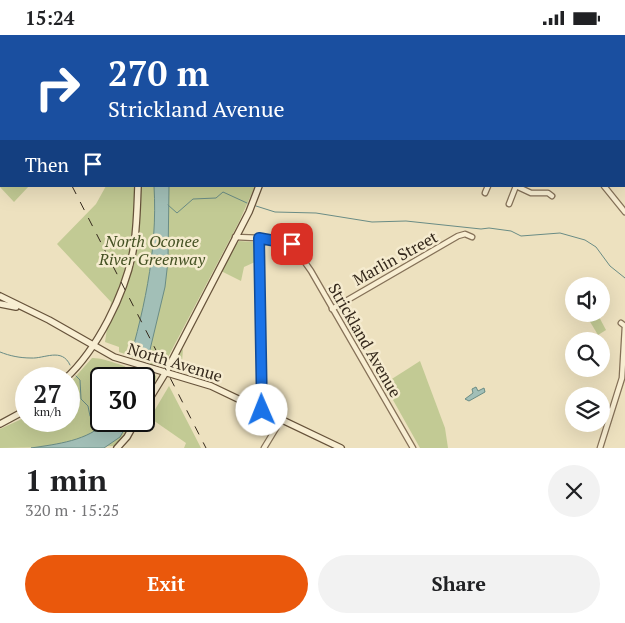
<!DOCTYPE html>
<html lang="en">
<head>
<meta charset="utf-8">
<style>
	body { margin:0; font-family:"PT Serif",serif; background:#f2f2f2; color:#202124; height:100vh; display:flex; flex-direction:column; font-size:19px; white-space:nowrap }
	* { box-sizing:border-box; margin:0 }
	p { font-size:16px; color:#757577 }
	.icon { flex:none; width:28px; height:28px; fill:none; stroke:currentColor; stroke-width:2; stroke-linecap:round; stroke-linejoin:round }
	.map { position:relative; height:413px; overflow:hidden }
	.details { display:flex; flex-direction:column; background:#fff; flex:1 }
	.details>* { flex:none }
	.guide { position:absolute; left:0px; top:0px; width:625px; height:152px; box-shadow:0 5px 20px #0002; background:#1a4fa0; color:#fff; overflow:hidden }
	.buttons { position:absolute; left:565px; top:242px; display:grid; gap:10px }
	.buttons a { display:grid; place-items:center; width:45px; height:45px; border-radius:50%; background:#fff; box-shadow:0 5px 20px #0002; font-size:25px }
	.speed { position:absolute; left:15px; top:332px; display:flex; gap:10px; font-size:25px; font-weight:700; text-align:center }
	.speed>* { display:grid; place-content:center; width:65px; height:65px; border-radius:50%; background:#fff; box-shadow:0 5px 20px #0002; line-height:1 }
	.speed small { font-size:12px; font-weight:400 }
	.speed .limit { border:2px solid #111; border-radius:8px; background:#fff; color:#111 }
	.pin { position:absolute; display:grid; place-items:center; width:42px; height:42px; color:#fff; margin:-21px; border-radius:10px; box-shadow:0 2px 8px #0006 }
	.me { position:absolute; width:55px; margin:-28px; rotate:359deg; stroke-linejoin:round; filter:drop-shadow(0 0 4px #0008) }
	.turn { display:flex; align-items:center; gap:18px; height:105px; padding:0 25px; font-size:22px }
	.turn .icon { width:65px; height:65px; stroke-width:2.5 }
	.turn b { display:block; font-size:35px; line-height:42px }
	.then { display:flex; align-items:center; height:48px; padding:0 25px; background:#0003; gap:10px; font-size:19px }
	.round { display:grid; place-items:center; flex:none; width:52px; height:52px; border-radius:26px; background:#f2f2f2 }
	.headline { display:flex; align-items:center; justify-content:space-between; height:85px; padding:0 25px }
	h1 { font-size:30px; font-weight:700; line-height:38px }
	.action { display:flex; gap:10px; margin-top:auto; padding:10px 25px }
	.action a { flex:1; height:58px; border-radius:30px; background:#ea580c; color:#fff; font-size:20px; font-weight:700; line-height:58px; text-align:center }
	.action a+a { background:#f2f2f2; color:#202124 }
	.status { display:flex; justify-content:space-between; align-items:center; height:35px; padding:0 25px; background:#fff; direction:ltr }
	.status svg { height:14px; fill:currentColor }
	.map>svg:first-child { display:block }
	.green { fill:#c2ca94 }
	.water { fill:#a2bfb7; stroke:#6a8c85 }
	.pier { fill:#ede1bf }
	.lines { fill:none; stroke-linecap:round; stroke-linejoin:round }
	.stream { stroke:#6a8c85; stroke-width:1 }
	.street-casing { stroke:#857158; stroke-width:7 }
	.secondary-casing { stroke:#67533b; stroke-width:8 }
	.street { stroke:#f8eed2; stroke-width:4.5 }
	.secondary { stroke:#f8eed2; stroke-width:5.5 }
	.rail { stroke:#35291c; stroke-width:1; stroke-dasharray:9 9; stroke-linecap:butt }
	.route-casing { stroke:#114b97; stroke-width:12 }
	.route { stroke:#1a73e8; stroke-width:9 }
	.labels { text-anchor:middle; dominant-baseline:central; stroke-width:5; stroke-linejoin:round; paint-order:stroke }
	.park-label { font-size:16px; font-style:italic; fill:#445123; stroke:#f5ebcf }
	.street-label { font-size:16px; fill:#35291c; stroke:#f5ebcf }
</style>
</head>
<body>
<div class="status"><b>15:24</b><svg viewBox="0 0 49 12"><path d="M0 12V9h3v3zM5 12V6h3v6zM10 12V3h3v9zM15 12V0h3v12zM26 1h20v11H26zM47 4h2v5h-2z"/></svg></div>
<div class="map">
<svg width="625" height="413" viewBox="0 0 625 413">
	<rect width="100%" height="100%" fill="#ede1bf"/>
	<g class="green">
		<polygon points="1,91 1,151 29,151 14,167 0,152"/>
		<path d="M106,151H255L239,187L166,326L155,328L153,339L156,341V345L144,366V344H101V386H133L115,411L0,413V394L26,382V386H69V349L92,323C103,322 131,334 144,338L133,316L131,321L119,317V312L105,307L111,267L57,209L96,169Z"/>
		<polygon points="239,206 255,207 255,227 244,232 241,246 221,236 229,217"/>
		<polygon points="598,280 606,295 598,300 589,285"/>
		<path d="M183,314L182,327L189,334L181,333C175,327 178,319 183,314Z"/>
		<polygon points="420,326 445,393 448,413 420,413 384,349"/>
		<polygon points="169,351 201,413 184,413 186,408 150,383"/>
	</g>
	<g class="water">
		<path d="M154,151H169L168,226L165,252L143,344H124C143,281 158,217 154,151Z"/>
		<polygon points="476,352 478,356 484,353 485,357 469,366 465,364 473,358 472,354"/>
		<path d="M107,386H129L120,402L104,413H31C57,409 88,406 107,386Z"/>
	</g>
	<polygon class="pier" points="129,321 150,326 147,338 125,332"/>
	<g class="lines">
		<g class="stream">
			<polyline points="168,170 177,178 193,164 216,163 223,157 247,168"/>
			<polyline points="256,171 275,177 316,178 372,187 406,186 481,194 489,193 511,196 521,201 560,198 585,205 596,212 610,231 625,243"/>
			<path d="M0,317C10,321 20,323 31,323C44,324 62,312 70,330"/>
			<polyline points="76,341 80,345 81,364 88,371 90,381 99,393"/>
		</g>
		<defs>
			<g id="street">
				<polyline points="456,0 459,1"/>
				<polyline points="401,1 402,0"/>
				<polyline points="515,1 516,0"/>
				<polyline points="624,89 625,89"/>
				<polyline points="624,101 625,98"/>
				<polyline points="516,151 531,158 548,158 552,161"/>
				<polyline points="604,151 625,177"/>
				<polyline points="485,158 488,151"/>
				<polyline points="509,169 516,151"/>
				<polyline points="235,202 259,203 292,209 311,236 413,413"/>
				<polyline points="259,203 262,375"/>
				<polyline points="332,274 458,201 465,199 472,202"/>
				<polyline points="264,413 281,385"/>
				<polyline points="600,413 622,343 625,291 621,288"/>
			</g>
			<g id="secondary">
				<polyline points="204,0 205,1"/>
				<polyline points="298,1 299,0"/>
				<polyline points="0,261 49,285 114,322 211,351 341,413"/>
				<polyline points="0,269 16,272"/>
				<path d="M65,344C97,315 125,259 133,216C137,195 137,173 138,151"/>
				<polyline points="144,373 166,337 249,177 259,151"/>
				<polyline points="0,389 26,375"/>
				<polyline points="117,413 127,402 136,386"/>
			</g>
		</defs>
		<use href="#street" class="street-casing"/>
		<use href="#secondary" class="secondary-casing"/>
		<use href="#street" class="street"/>
		<use href="#secondary" class="secondary"/>
		<g class="rail">
			<polyline points="14,0 15,1"/>
			<polyline points="26,0 27,1"/>
			<polyline points="72,151 206,413"/>
		</g>
	</g>
	<g class="lines">
		<defs>
			<polyline id="route" points="262,375 259,203 292,209"/>
		</defs>
		<use href="#route" class="route-casing"/>
		<use href="#route" class="route"/>
	</g>
	<g class="labels">
		<g class="park-label">
			<text x="152" y="206">North Oconee<tspan x="152" dy="18">River Greenway</tspan></text>
		</g>
		<g class="street-label">
			<text transform="translate(395 223) rotate(-29)">Marlin Street</text>
			<text transform="translate(365 305) rotate(60)">Strickland Avenue</text>
			<text transform="translate(175 327) rotate(17)">North Avenue</text>
		</g>
	</g>
</svg>
<div class="buttons">
<a><svg class="icon" aria-label="sound" viewBox="0 0 24 24"><path d="M4 9h4l5-4v14l-5-4H4zM17 9q2 3 0 6"/></svg></a>
<a><svg class="icon" aria-label="search" viewBox="0 0 24 24"><circle cx="10" cy="10" r="6"/><path d="M15 15l6 6"/></svg></a>
<a><svg class="icon" aria-label="layers" viewBox="0 0 24 24"><path d="M12 4l9 5-9 5-9-5zM3 14l9 5 9-5"/></svg></a>
</div>
<div class="speed"><div>27<small>km/h</small></div><div class="limit">30</div></div>
<div class="pin" style="left:292px;top:209px;background:#d93025"><svg class="icon" aria-label="arrive" viewBox="0 0 24 24"><path d="M6 21V4h12l-3 4 3 4H6"/></svg></div>
<svg class="me" style="left:262px;top:375px" viewBox="-20 -20 40 40"><circle r="19" fill="#fff"/><path d="M0-13L10 11 0 6-10 11z" fill="#1a73e8"/></svg>
<div class="guide">
<div class="turn"><svg class="icon" aria-label="right" viewBox="0 0 24 24"><path d="M7 20v-9h11M14 6l5 5-5 5"/></svg><div><b>270 m</b>Strickland Avenue</div></div>
<div class="then">Then<svg class="icon" aria-label="arrive" viewBox="0 0 24 24"><path d="M6 21V4h12l-3 4 3 4H6"/></svg></div>
</div>
</div>
<section class="details">
<div class="headline"><div><h1>1 min</h1><p>320 m · 15:25</p></div><a class="round"><svg class="icon" aria-label="close" viewBox="0 0 24 24"><path d="M6 6l12 12M18 6L6 18"/></svg></a></div>
<div class="action"><a>Exit</a><a>Share</a></div>
</section>
</body>
</html>
